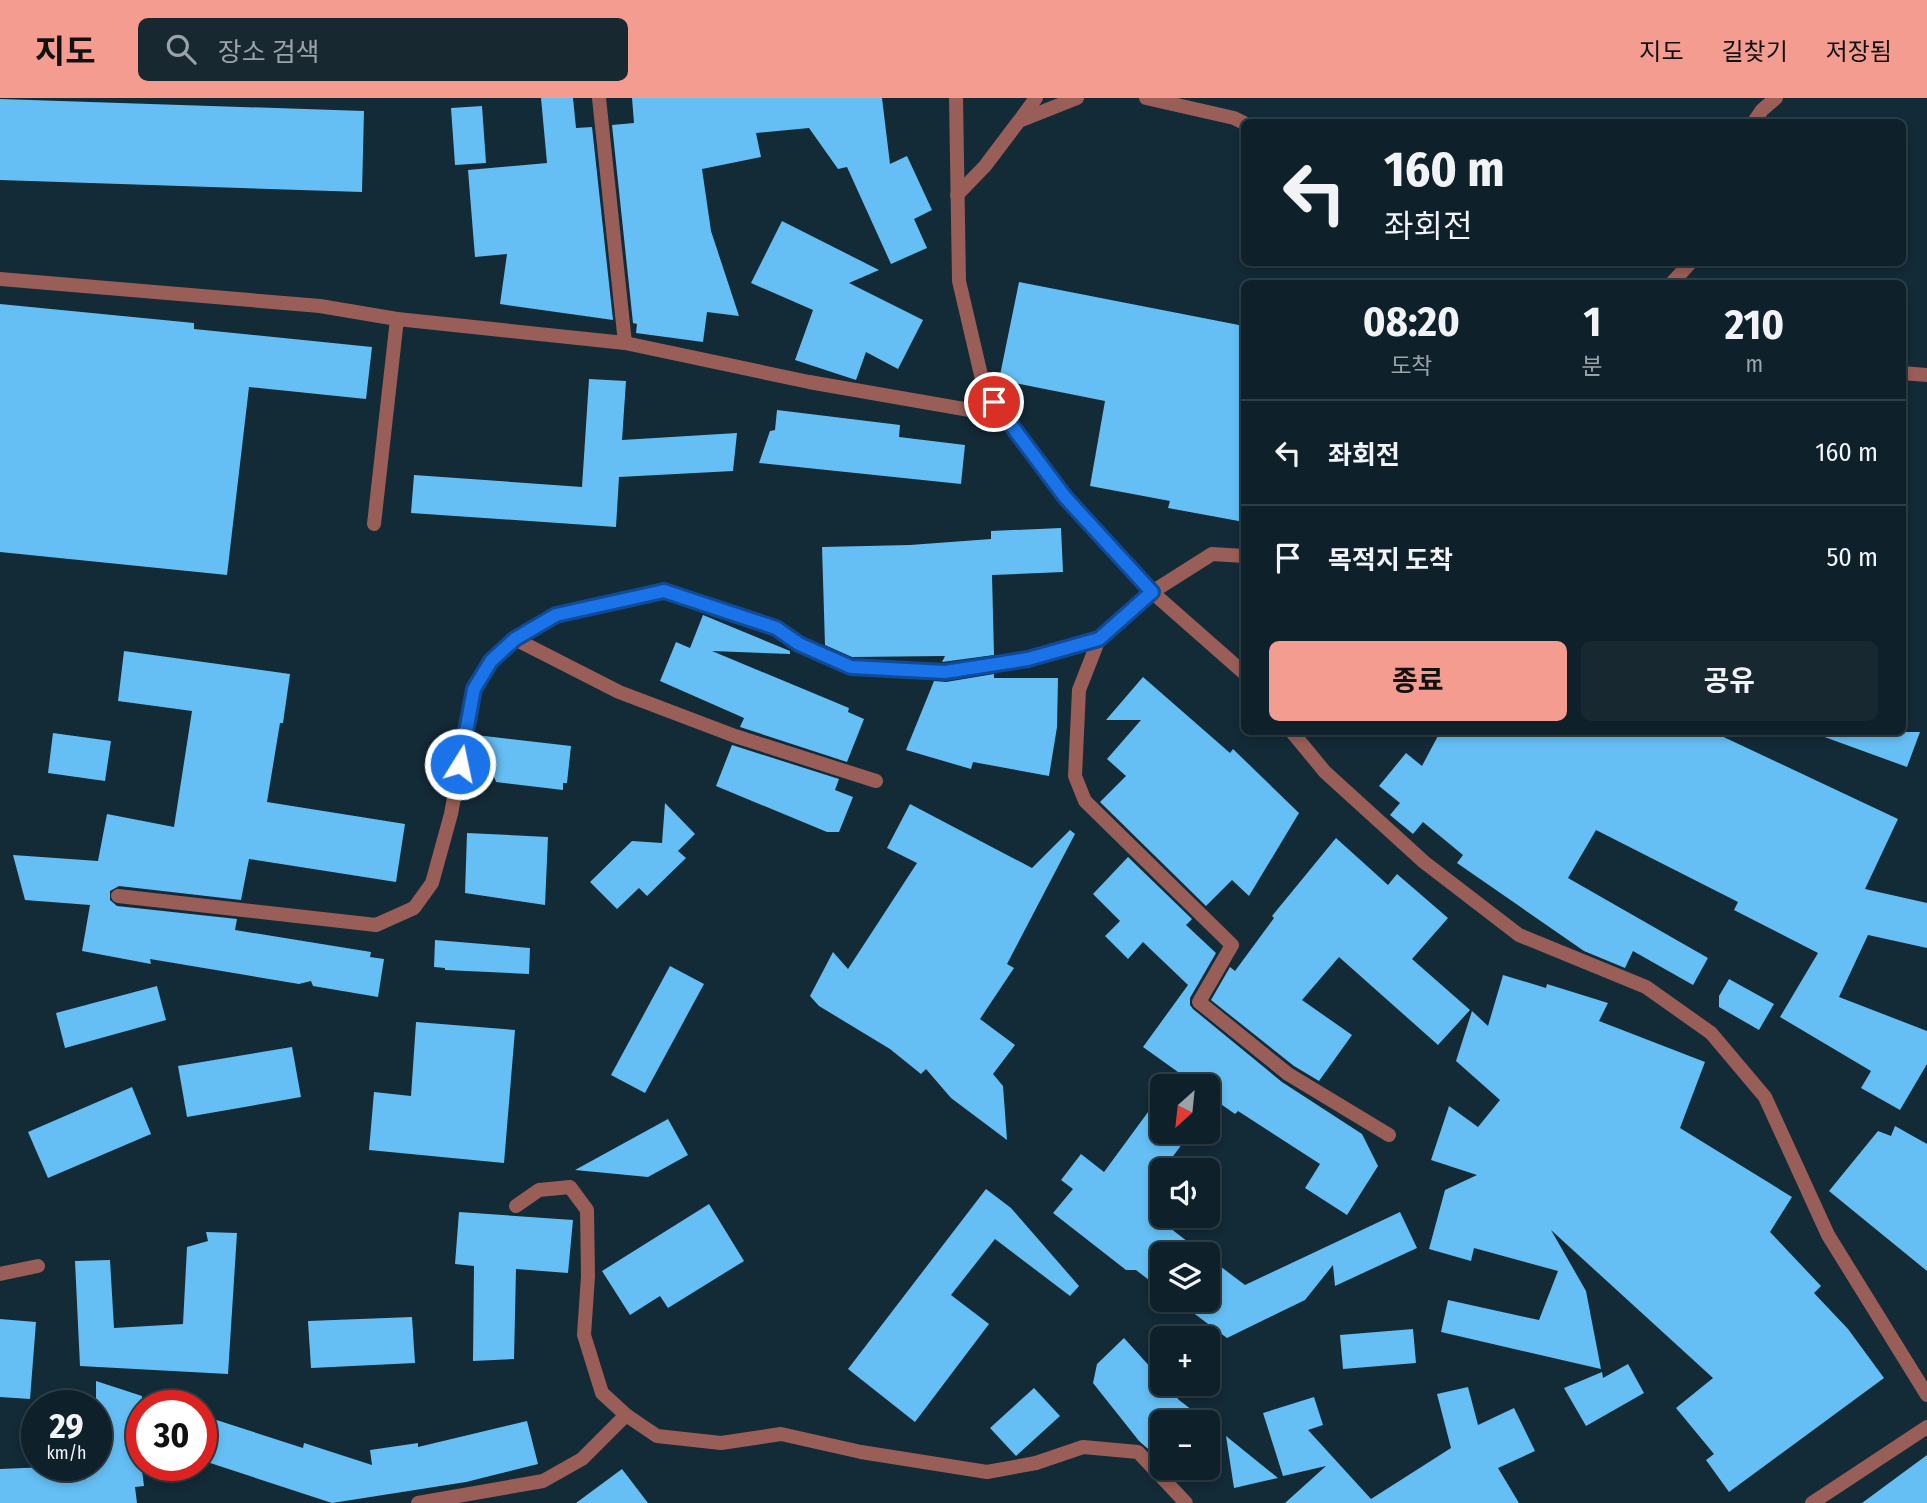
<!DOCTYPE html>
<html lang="ko">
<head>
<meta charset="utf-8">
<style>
	body { margin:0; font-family:"Fira Sans Condensed","Noto Sans KR",sans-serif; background:#172831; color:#f1f3f6; height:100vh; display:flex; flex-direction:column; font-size:26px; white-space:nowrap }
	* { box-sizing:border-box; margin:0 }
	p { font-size:23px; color:#9ba3a8 }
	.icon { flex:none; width:38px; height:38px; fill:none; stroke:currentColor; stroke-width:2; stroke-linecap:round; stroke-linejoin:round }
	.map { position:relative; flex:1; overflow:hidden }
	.drawer { position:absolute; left:1241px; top:182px; width:665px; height:455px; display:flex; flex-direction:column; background:#0e2029; border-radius:10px; box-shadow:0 4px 10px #0003,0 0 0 2px #2e3e46 }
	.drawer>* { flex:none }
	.banner { position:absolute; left:1241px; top:21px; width:665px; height:147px; border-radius:10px; box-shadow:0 4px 10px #0003,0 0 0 2px #2e3e46; background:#0e2029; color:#f1f3f6; overflow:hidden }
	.needle { width:46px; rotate:207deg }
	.buttons { position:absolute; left:1150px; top:976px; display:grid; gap:14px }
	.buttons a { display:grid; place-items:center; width:70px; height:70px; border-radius:10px; background:#0e2029; box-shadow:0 4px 10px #0003,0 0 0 2px #2e3e46; font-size:35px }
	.speed { position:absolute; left:21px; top:1292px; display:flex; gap:14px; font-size:35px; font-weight:700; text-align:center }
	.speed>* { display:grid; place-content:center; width:91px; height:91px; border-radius:50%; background:#0e2029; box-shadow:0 4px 10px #0003,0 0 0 2px #2e3e46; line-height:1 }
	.speed small { font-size:18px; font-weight:400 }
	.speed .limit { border:10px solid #d22; background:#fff; color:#111 }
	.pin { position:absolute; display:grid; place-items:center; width:60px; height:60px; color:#fff; margin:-30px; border:4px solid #fff; border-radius:50%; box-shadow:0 2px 7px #0007 }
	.me { position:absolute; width:77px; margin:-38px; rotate:10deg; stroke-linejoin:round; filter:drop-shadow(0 0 5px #0008) }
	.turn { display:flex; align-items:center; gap:24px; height:147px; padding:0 28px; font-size:32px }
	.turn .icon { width:91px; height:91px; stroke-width:2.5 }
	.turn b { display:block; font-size:49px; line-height:60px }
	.eta { display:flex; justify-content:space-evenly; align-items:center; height:119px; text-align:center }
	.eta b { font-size:42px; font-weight:700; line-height:49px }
	.cta { display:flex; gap:14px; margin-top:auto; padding:14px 28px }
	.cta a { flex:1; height:80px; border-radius:10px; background:#f59c91; color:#111; font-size:28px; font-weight:700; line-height:80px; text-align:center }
	.cta a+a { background:#172831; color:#f1f3f6 }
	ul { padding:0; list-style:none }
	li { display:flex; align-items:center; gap:21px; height:105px; padding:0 28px; border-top:2px solid #2e3e46 }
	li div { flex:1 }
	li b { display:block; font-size:26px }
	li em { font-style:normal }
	header { display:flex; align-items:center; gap:42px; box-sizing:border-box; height:98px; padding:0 35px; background:#f59c91; color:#111 }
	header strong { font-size:33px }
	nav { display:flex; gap:38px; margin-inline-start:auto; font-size:24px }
	.search { width:490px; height:63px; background:#172831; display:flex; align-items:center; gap:18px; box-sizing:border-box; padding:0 24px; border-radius:10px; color:#9ba3a8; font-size:26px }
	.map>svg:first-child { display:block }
	.building { fill:#65bff4 }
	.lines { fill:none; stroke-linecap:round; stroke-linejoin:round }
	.lane { stroke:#995e57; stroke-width:14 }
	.street { stroke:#995e57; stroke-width:14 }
	.route-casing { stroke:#114b97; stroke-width:18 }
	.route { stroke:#1a73e8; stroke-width:12 }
</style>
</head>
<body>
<header>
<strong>지도</strong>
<div class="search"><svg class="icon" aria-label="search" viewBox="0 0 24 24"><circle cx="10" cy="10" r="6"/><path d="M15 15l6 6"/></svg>장소 검색</div>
<nav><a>지도</a><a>길찾기</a><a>저장됨</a></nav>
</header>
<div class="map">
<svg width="1927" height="1405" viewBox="0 0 1927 1405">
	<rect width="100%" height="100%" fill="#132a37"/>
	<g class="building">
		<polygon points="541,0 573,0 576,30 592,29 613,222 500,206 507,156 475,159 468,72 547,65"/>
		<polygon points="632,0 882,0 890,66 907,58 932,112 914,121 927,150 891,166 847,69 838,71 809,30 756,35 761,59 702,71 711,133 739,218 707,214 703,244 636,235 637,226 633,225 612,27 634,25"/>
		<polygon points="0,1 364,13 362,94 0,82"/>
		<polygon points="482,8 486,65 455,67 451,10"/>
		<polygon points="782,123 879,172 849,185 923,222 898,271 866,254 856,282 795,262 813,212 751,185"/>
		<polygon points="1019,184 1244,228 1244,424 1168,410 1170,403 1090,388 1105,303 999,282"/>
		<polygon points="0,206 194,225 194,231 372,249 366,301 249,289 227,477 0,454"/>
		<polygon points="589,281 626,283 622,342 737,335 733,373 619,379 616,429 411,415 414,377 582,389"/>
		<polygon points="777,312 900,327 899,339 965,347 961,386 759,365 770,333 775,332"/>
		<polygon points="1061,430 1063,474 992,477 994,557 942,564 945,558 852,559 825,547 822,449 910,447 991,441 991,433"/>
		<polygon points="703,517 790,553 790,556 712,553 849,610 848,614 864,621 847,664 740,629 744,620 660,583 676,544 690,550"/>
		<polygon points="124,553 290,576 283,625 280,625 267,704 405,726 396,784 249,761 241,802 119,788 110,793 110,802 117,808 237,821 235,832 371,854 370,859 384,861 378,899 313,888 311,883 299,886 150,861 151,866 82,853 90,807 25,802 13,757 98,763 107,716 174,729 192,613 118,603"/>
		<polygon points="994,576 994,580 1058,580 1057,629 1049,678 973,664 971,671 906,652 934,583 946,584"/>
		<polygon points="1143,579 1230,655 1233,651 1299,715 1249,798 1232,782 1206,808 1100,704 1126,678 1107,661 1141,622 1106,622"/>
		<polygon points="1440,634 1713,634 1898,721 1865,791 1927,805 1927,850 1868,837 1839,899 1927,933 1927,966 1900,1012 1861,990 1871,973 1780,919 1818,855 1734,812 1738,804 1596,732 1568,780 1708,860 1693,887 1633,853 1625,870 1584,853 1457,765 1463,757 1423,724 1413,736 1390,717 1400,705 1379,688 1406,655 1422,668"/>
		<polygon points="1820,634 1920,634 1907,669 1819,637"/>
		<polygon points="53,635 111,643 105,683 48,675"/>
		<polygon points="476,637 571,648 567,685 563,685 563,692 496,684 493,676 471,674"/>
		<polygon points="732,647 839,681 835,692 853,699 839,734 827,734 716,688"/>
		<polygon points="665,705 695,736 678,753 686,760 647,798 639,790 617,811 590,784 632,743 662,745"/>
		<polygon points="910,706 1032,770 1070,732 1075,736 1007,866 1014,870 980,921 1015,947 993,976 1003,988 1007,1042 951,1000 926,971 921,976 890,951 819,908 810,898 833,854 848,871 917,765 887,750"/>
		<polygon points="467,735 548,739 545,807 465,795"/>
		<polygon points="1336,740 1388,787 1397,776 1448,820 1412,861 1470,912 1438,947 1339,859 1302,902 1352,937 1319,983 1294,968 1211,902 1230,869 1235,873 1274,820 1272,818"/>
		<polygon points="1128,759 1192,821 1186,827 1216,855 1190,900 1190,907 1193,911 1282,984 1362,1036 1378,1068 1347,1117 1305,1090 1320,1066 1238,1013 1235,1016 1215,1002 1208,1012 1208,989 1167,989 1178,974 1143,949 1188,887 1143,844 1128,861 1105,838 1120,823 1093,796"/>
		<polygon points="435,842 530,850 529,876 445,872 445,870 434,869"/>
		<polygon points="670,868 704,886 645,995 611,977"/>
		<polygon points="1503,877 1546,890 1547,886 1608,905 1599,923 1705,964 1680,1030 1792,1099 1770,1134 1821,1188 1814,1195 1848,1231 1884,1280 1729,1394 1706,1362 1714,1356 1676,1310 1713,1280 1551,1132 1586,1193 1601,1271 1441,1234 1448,1202 1539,1222 1558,1173 1474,1150 1471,1163 1429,1151 1445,1092 1477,1077 1431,1062 1449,1008 1478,1029 1500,1002 1456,963 1472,913 1488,928"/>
		<polygon points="1729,881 1774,906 1759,932 1719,909 1719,898"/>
		<polygon points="157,888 166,922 65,950 56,915"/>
		<polygon points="416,924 515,932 504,1065 369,1052 374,994 411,998"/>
		<polygon points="292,949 301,999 187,1019 178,968"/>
		<polygon points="132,989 151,1036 48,1080 28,1034"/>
		<polygon points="1162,995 1162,1034 1191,1034 1162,1073 1162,1118 1179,1118 1170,1130 1205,1157 1162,1157 1162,1192 1136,1172 1126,1172 1053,1115 1073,1091 1061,1082 1081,1056 1104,1074"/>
		<polygon points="668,1021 688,1057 648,1079 575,1072"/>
		<polygon points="1895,1028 1927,1046 1927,1173 1829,1093 1878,1033 1891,1038"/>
		<polygon points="986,1091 1011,1110 1079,1188 1070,1198 995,1141 951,1197 989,1226 915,1324 848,1271"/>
		<polygon points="709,1106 744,1163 668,1210 660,1198 630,1217 602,1173"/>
		<polygon points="459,1114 573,1122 568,1175 516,1171 514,1261 473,1263 474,1168 455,1166"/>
		<polygon points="1400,1114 1417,1150 1335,1188 1333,1167 1305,1202 1227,1240 1176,1202 1208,1202 1208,1159 1245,1187"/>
		<polygon points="206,1134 237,1135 228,1276 80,1268 75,1163 110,1162 114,1230 183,1226 187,1149 208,1143"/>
		<polygon points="412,1219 415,1265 311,1270 308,1223"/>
		<polygon points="0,1221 36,1224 30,1301 0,1299"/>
		<polygon points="1413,1231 1416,1265 1343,1271 1340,1237"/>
		<polygon points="1124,1240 1162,1282 1162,1286 1165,1286 1179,1302 1209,1325 1208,1327 1208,1325 1162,1325 1162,1363 1139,1343 1093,1285 1097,1266"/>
		<polygon points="1628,1266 1644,1295 1586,1328 1564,1290 1602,1274 1603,1280"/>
		<polygon points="96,1283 142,1298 142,1342 138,1341 144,1388 135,1389 137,1405 0,1405 0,1371 96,1367"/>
		<polygon points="1468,1289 1478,1327 1514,1310 1535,1353 1498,1370 1519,1405 1285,1405 1326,1368 1283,1378 1263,1315 1314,1299 1323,1327 1308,1332 1371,1401 1451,1350 1437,1296"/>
		<polygon points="1034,1290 1060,1318 1016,1358 990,1330"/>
		<polygon points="201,1317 303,1350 304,1345 372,1367 370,1352 418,1345 418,1349 527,1323 538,1366 466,1384 332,1405 201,1362"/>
		<polygon points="1226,1338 1278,1380 1234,1390"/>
		<polygon points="1927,1357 1927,1405 1862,1405"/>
		<polygon points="622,1371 648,1405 576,1405"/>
	</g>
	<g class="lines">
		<g class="lane">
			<polyline points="1146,0 1234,20 1244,25"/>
			<polyline points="1020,22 1036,0"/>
			<polyline points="957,97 985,68 1019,23 1077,0"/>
			<polyline points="374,426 397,221"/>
		</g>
		<g class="street">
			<polyline points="599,0 625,245"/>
			<polyline points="956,0 959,183 984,290 1065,399 1152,494 1244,575"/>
			<polyline points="1754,24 1762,12 1776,0"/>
			<polyline points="0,181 320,208 397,221 625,245 809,284 1004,318"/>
			<polyline points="1671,186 1691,164"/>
			<polyline points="1902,275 1927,277"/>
			<polyline points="1244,458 1212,456 1152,494 1099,541 1079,592 1075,678 1085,703 1232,847 1199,904 1288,976 1389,1037"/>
			<polyline points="515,541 619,594 735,638 876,683"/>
			<polyline points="1292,634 1325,674 1424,764 1519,837 1646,889 1711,935 1765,999 1828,1137 1927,1297"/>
			<polyline points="118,798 376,827 414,810 432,785 451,716 474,591 491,563 515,541 556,517 664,493 776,530 799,546 851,569 945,574 1028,561 1099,541"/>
			<polyline points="516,1108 539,1092 570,1089 587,1112 588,1178 584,1237 602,1295 626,1317 657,1338 721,1345 781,1336 861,1354 987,1374 1036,1365 1083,1349 1138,1354 1186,1405"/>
			<polyline points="0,1176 38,1168"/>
			<polyline points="418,1405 543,1383 582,1361 626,1317"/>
			<polyline points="1812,1405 1927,1329"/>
		</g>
	</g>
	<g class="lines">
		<defs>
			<polyline id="route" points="460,666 474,591 491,563 515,541 556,517 664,493 776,530 799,546 851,569 945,574 1028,561 1099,541 1152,494 1065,399 994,304"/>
		</defs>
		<use href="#route" class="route-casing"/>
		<use href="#route" class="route"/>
	</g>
</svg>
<div class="buttons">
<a><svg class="needle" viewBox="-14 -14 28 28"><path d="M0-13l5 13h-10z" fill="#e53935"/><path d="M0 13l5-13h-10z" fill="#9ba3a8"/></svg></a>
<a><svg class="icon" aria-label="sound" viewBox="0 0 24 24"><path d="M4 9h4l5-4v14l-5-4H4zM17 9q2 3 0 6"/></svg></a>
<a><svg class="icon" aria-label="layers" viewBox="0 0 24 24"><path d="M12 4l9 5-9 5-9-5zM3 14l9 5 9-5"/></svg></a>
<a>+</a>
<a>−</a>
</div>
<div class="speed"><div>29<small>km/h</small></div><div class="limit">30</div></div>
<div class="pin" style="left:994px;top:304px;background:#d93025"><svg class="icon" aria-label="arrive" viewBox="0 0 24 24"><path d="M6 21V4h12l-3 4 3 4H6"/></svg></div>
<svg class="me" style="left:460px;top:666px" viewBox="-20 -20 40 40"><circle r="17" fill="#1a73e8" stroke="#fff" stroke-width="3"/><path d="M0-11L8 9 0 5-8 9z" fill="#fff"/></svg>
<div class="banner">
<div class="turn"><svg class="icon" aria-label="left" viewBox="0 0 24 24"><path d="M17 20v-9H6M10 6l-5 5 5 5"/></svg><div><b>160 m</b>좌회전</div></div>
</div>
<section class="drawer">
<div class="eta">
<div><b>08:20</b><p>도착</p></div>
<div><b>1</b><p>분</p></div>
<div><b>210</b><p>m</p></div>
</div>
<ul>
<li><svg class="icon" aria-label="left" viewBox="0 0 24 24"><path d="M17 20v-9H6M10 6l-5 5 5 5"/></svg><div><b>좌회전</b></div><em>160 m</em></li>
<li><svg class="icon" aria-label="arrive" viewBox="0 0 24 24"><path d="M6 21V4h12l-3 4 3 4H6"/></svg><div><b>목적지 도착</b></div><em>50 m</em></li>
</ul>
<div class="cta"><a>종료</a><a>공유</a></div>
</section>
</div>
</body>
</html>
